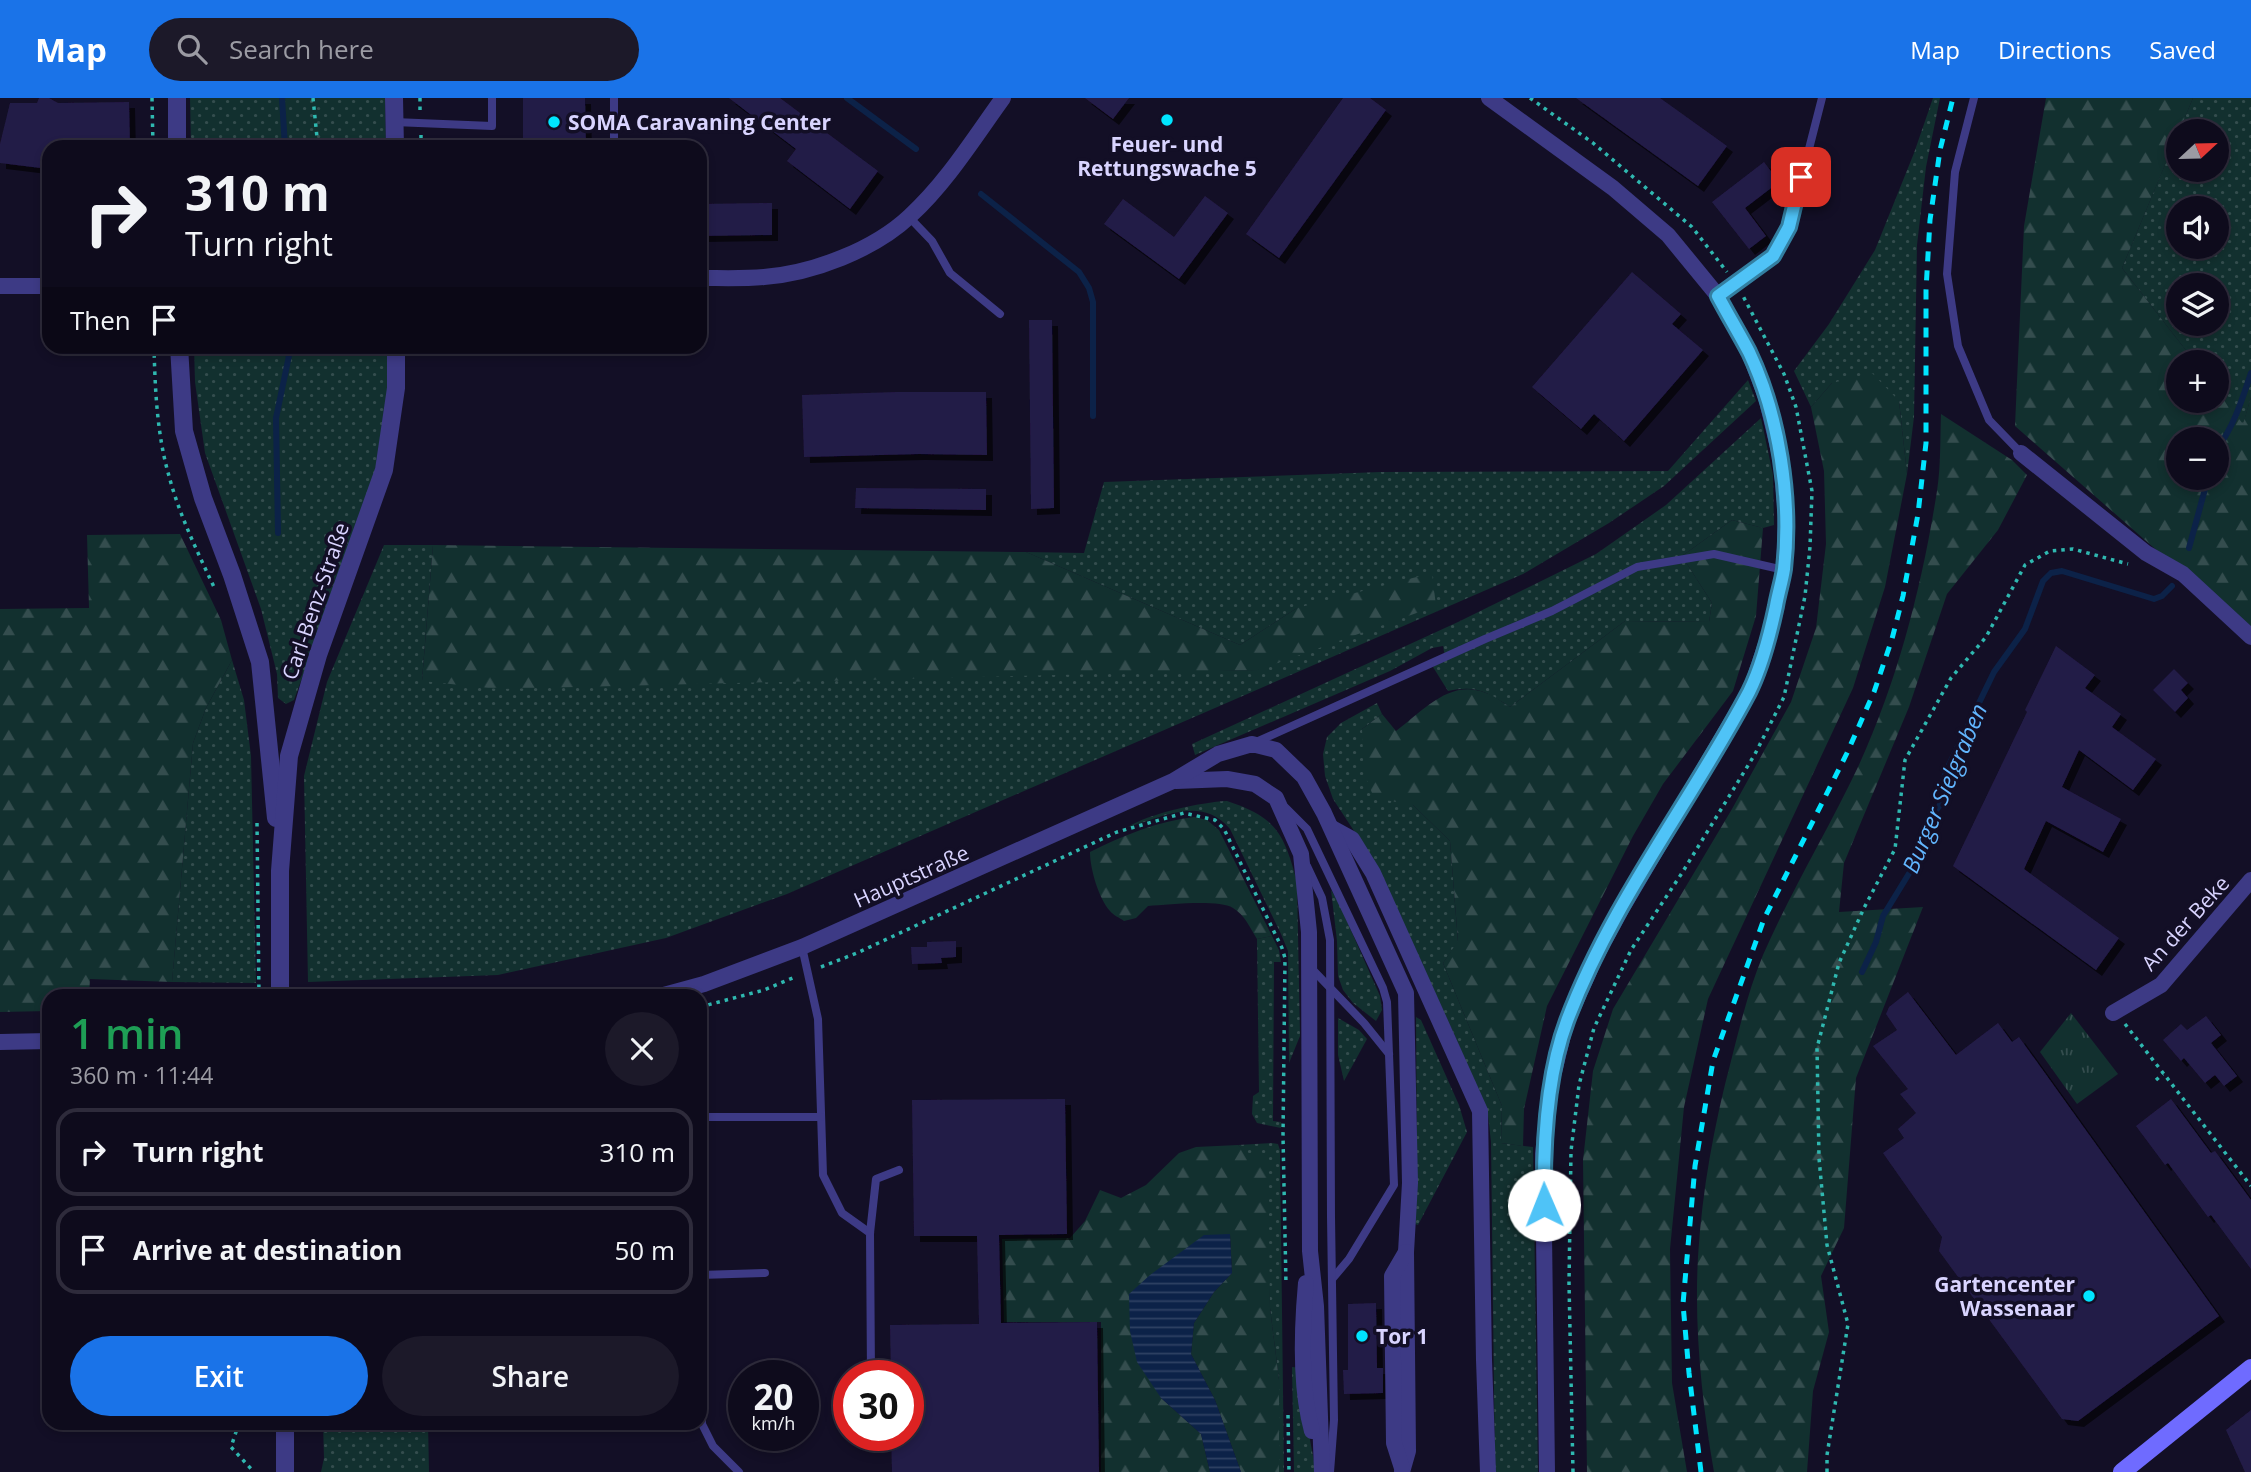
<!DOCTYPE html>
<html lang="en">
<head>
<meta charset="utf-8">
<style>
	body { margin:0; font-family:"Open Sans",sans-serif; background:#1c1929; color:#f1f3f6; height:100vh; display:flex; flex-direction:column; font-size:26px; white-space:nowrap }
	* { box-sizing:border-box; margin:0 }
	p { font-size:23px; color:#9b9ba3 }
	.icon { flex:none; width:38px; height:38px; fill:none; stroke:currentColor; stroke-width:2; stroke-linecap:round; stroke-linejoin:round }
	.map { position:relative; flex:1; overflow:hidden }
	.side { position:absolute; left:42px; top:891px; width:665px; height:441px; display:flex; flex-direction:column; background:#0e0b1c; border-radius:21px; box-shadow:0 4px 10px #0003,0 0 0 2px #2e2b3b }
	.side>* { flex:none }
	.hud { position:absolute; left:42px; top:42px; width:665px; height:214px; border-radius:21px; box-shadow:0 4px 10px #0003,0 0 0 2px #2e2b3b; background:#0e0b1c; color:#f1f3f6; overflow:hidden }
	.needle { width:46px; rotate:68deg }
	.buttons { position:absolute; left:2166px; top:21px; display:grid; gap:14px }
	.buttons a { display:grid; place-items:center; width:63px; height:63px; border-radius:50%; background:#0e0b1c; box-shadow:0 4px 10px #0003,0 0 0 2px #2e2b3b; font-size:35px }
	.speed { position:absolute; left:728px; top:1262px; display:flex; gap:14px; font-size:35px; font-weight:700; text-align:center }
	.speed>* { display:grid; place-content:center; width:91px; height:91px; border-radius:50%; background:#0e0b1c; box-shadow:0 4px 10px #0003,0 0 0 2px #2e2b3b; line-height:1 }
	.speed small { font-size:18px; font-weight:400 }
	.speed .limit { border:10px solid #d22; background:#fff; color:#111 }
	.pin { position:absolute; display:grid; place-items:center; width:60px; height:60px; color:#fff; margin:-30px; border-radius:14px; box-shadow:0 4px 10px #0006 }
	.me { position:absolute; width:77px; margin:-38px; rotate:359deg; stroke-linejoin:round; filter:drop-shadow(0 0 5px #0008) }
	.turn { display:flex; align-items:center; gap:24px; height:147px; padding:0 28px; font-size:32px }
	.turn .icon { width:91px; height:91px; stroke-width:2.5 }
	.turn b { display:block; font-size:49px; line-height:60px }
	.then { display:flex; align-items:center; height:66px; padding:0 28px; background:#0003; gap:14px; font-size:26px }
	.round { display:grid; place-items:center; flex:none; width:74px; height:74px; border-radius:37px; background:#1c1929 }
	.head { display:flex; align-items:center; justify-content:space-between; height:119px; padding:0 28px }
	h1 { font-size:42px; font-weight:600; line-height:52px; color:#1e9e55 }
	.cta { display:flex; gap:14px; margin-top:auto; padding:14px 28px }
	.cta a { flex:1; height:80px; border-radius:42px; background:#1a73e8; color:#fff; font-size:28px; font-weight:600; line-height:80px; text-align:center }
	.cta a+a { background:#1c1929; color:#f1f3f6 }
	ul { padding:0; list-style:none }
	li { display:flex; align-items:center; gap:21px; height:88px; margin:0 14px 10px; padding:0 14px; border:4px solid #2e2b3b; border-radius:21px }
	li div { flex:1 }
	li b { display:block; font-size:26px }
	li em { font-style:normal }
	header { display:flex; align-items:center; gap:42px; box-sizing:border-box; height:98px; padding:0 35px; background:#1a73e8; color:#fff }
	header strong { font-size:33px }
	nav { display:flex; gap:38px; margin-inline-start:auto; font-size:24px }
	.search { width:490px; height:63px; background:#1c1929; display:flex; align-items:center; gap:18px; box-sizing:border-box; padding:0 24px; border-radius:38px; color:#9b9ba3; font-size:26px }
	.map>svg:first-child { display:block }
	.grass { fill:url(#grass-dots); fill-rule:evenodd }
	.forest { fill:url(#forest-firs); fill-rule:evenodd }
	.park { fill:url(#park-tufts) }
	.water { fill:url(#water-rules) }
	.lines { fill:none; stroke-linecap:round; stroke-linejoin:round }
	.stream { stroke:#0c2248; stroke-width:6 }
	.building { fill:#241b47; filter:url(#shadow) }
	.path { stroke:#2fb8b0; stroke-width:3.5; stroke-dasharray:3.5 5; stroke-linecap:butt }
	.service { stroke:#3d3a85; stroke-width:8 }
	.minor { stroke:#3d3a85; stroke-width:16 }
	.tertiary { stroke:#3d3a85; stroke-width:18 }
	.secondary { stroke:#6f6bff; stroke-width:18 }
	.rail { stroke:#00e5ff; stroke-width:5; stroke-dasharray:10 9; stroke-linecap:butt }
	.route-casing { stroke:#337fa1; stroke-width:18 }
	.route { stroke:#4fc3f7; stroke-width:12 }
	.poi-dot { fill:#00e5ff; stroke:#130f26; stroke-width:2.5 }
	.labels { text-anchor:middle; dominant-baseline:central; stroke-width:7; stroke-linejoin:round; paint-order:stroke }
	.poi-label { font-size:21px; font-weight:bold; fill:#d9d4ff; stroke:#130f26; text-anchor:start }
	.street-label { font-size:21px; fill:#d9d4ff; stroke:#130f26 }
	.water-label { font-size:23px; font-style:italic; fill:#62b6ff; stroke:#130f26 }
</style>
</head>
<body>
<header>
<strong>Map</strong>
<div class="search"><svg class="icon" aria-label="search" viewBox="0 0 24 24"><circle cx="10" cy="10" r="6"/><path d="M15 15l6 6"/></svg>Search here</div>
<nav><a>Map</a><a>Directions</a><a>Saved</a></nav>
</header>
<div class="map">
<svg width="2251" height="1374" viewBox="0 0 2251 1374">
	<defs>
		<pattern id="grass-dots" width="8" height="8" patternUnits="userSpaceOnUse" patternTransform="scale(1.75)"><rect width="8" height="8" fill="#12302f"/><path d="M2 2h.1M6 6h.1" fill="none" stroke="#344d4e" stroke-width="1.8" stroke-linecap="round"/></pattern>
		<pattern id="forest-firs" width="22" height="20" patternUnits="userSpaceOnUse" patternTransform="scale(1.75)"><rect width="22" height="20" fill="#12302f"/><path d="M5 1l3.5 6h-7zM16 11l3.5 6h-7z" fill="#344d4e"/></pattern>
		<pattern id="park-tufts" width="24" height="20" patternUnits="userSpaceOnUse" patternTransform="scale(1.75)"><rect width="24" height="20" fill="#12302f"/><path d="M3 7l-1-3M5 7V3M7 7l1-3M15 17l-1-3M17 17v-4M19 17l1-3" fill="none" stroke="#344d4e"/></pattern>
		<pattern id="water-rules" width="6" height="5" patternUnits="userSpaceOnUse" patternTransform="scale(1.75)"><rect width="6" height="5" fill="#0c2248"/><path d="M0 2.5h6" fill="none" stroke="#2f4163"/></pattern>
		<filter id="shadow"><feDropShadow dx="6" dy="6" stdDeviation="0" flood-color="#0009"/></filter>
	</defs>
	<rect width="100%" height="100%" fill="#130f26"/>
	<g class="grass">
		<polygon points="190,0 385,0 386,49 191,49"/>
		<polygon points="1933,0 1940,0 1926,69 1917,147 1914,319 1907,376 1899,303 1832,285 1811,309 1794,273 1829,226 1875,152 1914,55"/>
		<path d="M2193,0H2251V299L2243,327L2217,293V264H2195L2122,170L2179,33V72H2217V33H2179ZM2179,110H2217V149H2179ZM2179,187H2217V226H2179Z"/>
		<polygon points="194,249 388,249 388,308 380,364 294,602 286,606 278,600 277,576 261,511 205,355 195,284"/>
		<polygon points="1748,282 1756,303 1664,388 1609,425 1523,476 787,796 666,840 498,877 308,884 304,678 327,584 384,447 433,447 422,582 1258,572 1297,510 1240,547 1026,454 1084,455 1104,384 1381,374 1668,373"/>
		<path d="M1761,320L1773,377L1774,427L1763,430L1732,422L1682,458L1712,505L1709,524L1625,523L1510,609C1486,594 1477,587 1448,593L1433,569L1445,559L1443,548L1432,550L1390,573L1195,657L1192,646L1458,524L1596,456L1666,407Z"/>
		<polygon points="232,562 244,602 251,658 256,885 172,884 193,645 206,610"/>
		<polygon points="1377,605 1382,616 1362,631 1413,707 1450,743 1458,844 1443,865 1502,1008 1501,1045 1533,1049 1538,1374 1495,1374 1491,1044 1488,1017 1454,936 1360,742 1333,701 1325,678 1323,656 1327,639 1341,625"/>
		<path d="M1227,703C1276,719 1284,735 1297,784L1300,938L1289,965L1288,853L1281,836L1230,731C1202,697 1163,719 1128,729C1148,716 1201,704 1227,703Z"/>
		<polygon points="1331,792 1338,803 1380,898 1382,912 1376,923 1353,905 1343,892 1338,878 1337,843"/>
		<polygon points="1272,838 1279,852 1281,864 1274,864 1273,1023 1281,1024 1281,1030 1257,1025 1252,1016 1253,998 1259,994 1257,841"/>
		<polygon points="1416,919 1421,922 1459,1007 1467,1034 1418,1127 1412,1125 1417,1089"/>
		<polygon points="1338,920 1359,932 1367,941 1344,983 1338,957"/>
		<polygon points="1272,1045 1278,1046 1280,1052 1284,1374 1279,1374 1279,1282 1270,1210 1263,1055 1246,1056 1238,1047"/>
		<polygon points="1292,1269 1302,1270 1305,1315 1316,1374 1294,1374"/>
		<polygon points="323,1325 428,1325 429,1374 321,1374 324,1360"/>
	</g>
	<g class="forest">
		<path d="M2046,0H2193L2122,170L2195,264H2179V303H2217V293L2243,326L2251,299V535L2015,328L2024,128ZM2179,341H2217V380H2179Z"/>
		<polygon points="1872,275 1899,303 1907,376 1885,489 1853,590 1708,901 1684,1009 1670,1151 1672,1285 1687,1374 1587,1374 1583,1062 1593,973 1613,911 1732,711 1791,604 1816,530 1826,446 1824,373 1811,309 1832,285"/>
		<path d="M1941,316L2012,362L2027,377L1998,432L1947,496L1909,609L1844,765L1839,814L1923,809L1856,980L1844,1130L1821,1178L1829,1234L1813,1293L1807,1374H1714C1702,1304 1694,1231 1698,1159C1702,1093 1714,1027 1731,963C1740,927 1749,891 1763,857C1791,793 1828,732 1858,669C1898,582 1922,488 1937,393C1941,368 1940,341 1941,316Z"/>
		<path d="M1732,422L1763,430L1756,518L1733,593L1663,686L1633,738L1547,908L1524,1011L1523,1048L1501,1045L1502,1008L1443,865L1458,843L1450,743L1413,707L1374,700L1364,675L1362,631L1382,616L1396,633C1423,613 1450,580 1486,595C1495,598 1502,604 1510,609L1625,523L1709,524L1712,505L1682,458Z"/>
		<polygon points="180,436 221,522 232,562 206,610 193,645 172,884 90,881 89,898 49,898 49,913 0,914 0,511 89,510 87,437"/>
		<polygon points="433,447 1026,454 1240,547 1297,510 1432,475 1436,508 1258,572 498,591 422,583"/>
		<path d="M1194,719L1207,722L1219,732L1272,838L1257,841C1250,830 1245,817 1233,810C1218,801 1167,807 1148,808L1136,820L1124,823C1120,820 1113,817 1110,813C1099,801 1090,771 1090,754C1122,738 1158,723 1194,719Z"/>
		<polygon points="1238,1047 1246,1055 1263,1055 1268,1062 1270,1210 1279,1282 1279,1374 1241,1374 1215,1302 1191,1256 1194,1225 1214,1194 1232,1175 1230,1136 1161,1300 1201,1336 1210,1374 1101,1374 1101,1224 1004,1224 1002,1141 1070,1140 1085,1123 1100,1092 1121,1100 1146,1087 1179,1055 1196,1049"/>
	</g>
	<polygon class="park" points="2071,915 2118,976 2077,1006 2040,954"/>
	<polygon class="water" points="1230,1136 1232,1175 1214,1194 1194,1225 1191,1256 1215,1302 1241,1374 1210,1374 1201,1336 1161,1300 1137,1264 1130,1233 1129,1196 1150,1177 1204,1137"/>
	<g class="lines">
		<g class="stream">
			<polyline points="282,0 285,49"/>
			<polyline points="847,0 916,51"/>
			<polyline points="981,96 1079,174 1089,190 1093,204 1093,318"/>
			<path d="M2217,351C2234,328 2242,302 2251,275"/>
			<polyline points="278,435 276,320 291,248"/>
			<polyline points="2189,450 2208,380"/>
			<polyline points="1862,874 1876,844 1883,818 1913,769 1928,735 1932,718 1940,707 1940,692 1947,671 1994,574 2025,531 2043,483 2051,475 2062,473 2154,501 2162,498 2172,488"/>
		</g>
	</g>
	<g class="building">
		<polygon points="39,0 49,0 58,5 129,4 130,49 49,49 49,71 0,65 0,46 10,5 37,5"/>
		<polygon points="523,0 585,0 586,49 523,49"/>
		<polygon points="729,0 780,0 878,73 850,111 787,63 796,51"/>
		<polygon points="1085,0 1129,0 1113,21"/>
		<polygon points="1343,0 1370,0 1386,12 1279,160 1246,136"/>
		<polygon points="1576,0 1660,0 1727,48 1698,88"/>
		<polygon points="1764,64 1779,84 1745,110 1766,138 1749,151 1712,104"/>
		<polygon points="1205,98 1228,115 1179,181 1104,126 1123,101 1174,139"/>
		<polygon points="772,105 772,137 700,138 700,106"/>
		<polygon points="1632,174 1681,216 1672,226 1703,252 1624,343 1594,316 1581,331 1532,289"/>
		<polygon points="1029,222 1052,222 1054,410 1031,411"/>
		<polygon points="897,294 986,294 987,357 919,356 804,359 802,297"/>
		<polygon points="856,390 986,391 986,412 855,410"/>
		<polygon points="2056,548 2095,577 2085,590 2121,616 2112,629 2156,661 2133,692 2079,652 2062,689 2121,721 2103,754 2046,723 2024,771 2119,840 2096,872 1953,768 2027,614 2025,612"/>
		<polygon points="2174,571 2188,585 2181,592 2188,600 2175,614 2153,592"/>
		<polygon points="956,843 956,859 941,860 942,865 912,866 911,849 927,849 927,844"/>
		<polygon points="1908,894 1956,957 1998,925 2012,944 2019,939 2219,1218 2078,1323 2062,1321 1939,1153 1942,1139 1883,1055 1904,1040 1898,1031 1916,1015 1900,996 1908,991 1873,948 1897,932 1886,916 1889,909"/>
		<polygon points="2206,918 2221,937 2211,945 2237,978 2224,988 2215,977 2205,985 2184,960 2181,963 2163,942 2181,926 2187,932"/>
		<polygon points="1065,1001 1067,1136 999,1137 1001,1225 1097,1224 1099,1374 892,1374 891,1337 908,1337 908,1278 891,1278 890,1227 979,1226 977,1138 914,1138 912,1002"/>
		<polygon points="2171,1001 2211,1055 2215,1053 2251,1102 2251,1171 2211,1117 2208,1119 2168,1065 2165,1067 2136,1028"/>
		<polygon points="1376,1205 1377,1270 1383,1270 1383,1295 1344,1296 1343,1272 1348,1272 1348,1206"/>
		<polygon points="2251,1312 2251,1374 2245,1374 2226,1332"/>
	</g>
	<g class="lines">
		<g class="path">
			<polyline points="152,0 153,49"/>
			<polyline points="313,0 318,49"/>
			<polyline points="420,0 420,12"/>
			<polyline points="1530,0 1593,45 1692,129 1727,174"/>
			<polyline points="421,37 421,49"/>
			<path d="M154,248C155,291 157,337 169,378C179,416 197,453 214,489"/>
			<polyline points="257,725 259,898"/>
			<polyline points="821,869 857,855 1117,734 1184,715 1215,722 1224,731 1282,850 1285,860 1283,1038 1286,1187"/>
			<polyline points="700,909 764,892 795,879"/>
			<polyline points="2125,926 2251,1088"/>
			<polyline points="2156,982 2163,976"/>
			<polyline points="1288,1317 1289,1374"/>
			<polyline points="239,1325 231,1349 254,1374"/>
			<polyline points="1573,1374 1569,1185 1571,1053 1579,987 1594,930 1631,852 1682,775 1755,656 1784,599 1805,498 1810,449 1812,393 1796,309 1784,276 1743,198"/>
			<polyline points="1827,1374 1827,1357 1848,1226 1827,1147 1819,1060 1817,950 1839,865 1864,810 1895,751 1905,662 1951,580 1986,539 2025,467 2050,453 2073,451 2128,466"/>
		</g>
		<g class="service">
			<polyline points="614,0 614,49"/>
			<polyline points="1974,0 1955,74 1947,176 1958,248 1989,322 2021,355"/>
			<polyline points="394,24 492,28 492,0"/>
			<polyline points="909,119 932,143 950,175 1000,216"/>
			<polyline points="1718,198 1772,158 1789,129 1822,0"/>
			<polyline points="1254,645 1485,541 1552,513 1637,469 1714,456 1784,472"/>
			<polyline points="1286,710 1307,731 1383,890 1387,904 1394,1087 1349,1161 1333,1180"/>
			<polyline points="1307,768 1322,800 1330,842 1331,1119 1334,1322 1330,1374"/>
			<polyline points="802,849 818,921 823,1077 842,1115 870,1135"/>
			<polyline points="1311,870 1364,925 1389,956"/>
			<polyline points="700,1019 821,1019"/>
			<polyline points="700,1177 765,1175"/>
			<polyline points="700,1191 702,1326 713,1348 739,1374"/>
			<polyline points="871,1278 870,1135 876,1081 899,1072"/>
		</g>
		<g class="minor">
			<polyline points="1489,0 1613,90 1668,137 1718,198 1749,254 1766,299 1781,362 1786,416 1784,472 1770,534 1751,591 1622,810 1596,858 1566,925 1551,986 1543,1056 1547,1374"/>
			<path d="M700,180C721,180 743,181 764,179C813,175 874,152 910,118C947,84 974,40 1003,0"/>
			<polyline points="0,188 49,188"/>
			<polyline points="2021,355 2146,455 2183,476 2251,539"/>
			<polyline points="1176,683 1227,681 1255,686 1276,700 1301,756 1309,834 1310,1153 1316,1208 1322,1374"/>
			<polyline points="1332,730 1352,741 1373,775 1480,1013 1484,1262 1488,1374"/>
			<polyline points="660,898 704,886 802,849 1173,683 1218,656 1252,646 1276,652 1304,679 1324,715 1406,895 1410,1085 1406,1154 1408,1353 1402,1374"/>
			<polyline points="2113,915 2161,887 2251,782"/>
			<polyline points="0,944 49,943"/>
			<path d="M1306,1185C1302,1229 1300,1290 1312,1333"/>
			<polyline points="1402,1370 1394,1345 1392,1178 1406,1154"/>
		</g>
		<g class="tertiary">
			<polyline points="177,0 177,49"/>
			<polyline points="394,0 395,49"/>
			<polyline points="179,248 184,333 203,400 232,477 260,564 276,720"/>
			<polyline points="280,898 280,773 289,658 318,557 384,372 396,290 396,248"/>
			<polyline points="285,1325 285,1374"/>
		</g>
		<polyline class="secondary" points="2122,1374 2251,1270"/>
		<polyline class="rail" points="1701,1374 1689,1275 1683,1206 1695,1068 1713,963 1764,821 1847,655 1874,594 1892,541 1903,498 1918,416 1926,345 1926,192 1930,122 1940,52 1953,0"/>
	</g>
	<g class="lines">
		<defs>
			<path id="route" d="M1544,1107C1543,1048 1546,979 1567,923C1611,805 1691,704 1749,594C1762,568 1770,536 1776,508C1778,496 1782,484 1784,471C1792,402 1779,317 1749,254C1739,235 1728,217 1718,198L1773,158L1789,129L1801,79"/>
		</defs>
		<use href="#route" class="route-casing"/>
		<use href="#route" class="route"/>
	</g>
	<g class="poi-dot">
		<circle cx="1167" cy="22" r="7"/>
		<circle cx="554" cy="24" r="7"/>
		<circle cx="2089" cy="1198" r="7"/>
		<circle cx="1362" cy="1238" r="7"/>
	</g>
	<g class="labels">
		<g class="poi-label">
			<text x="568" y="24">SOMA Caravaning Center</text>
			<text x="1167" y="46" text-anchor="middle">Feuer- und<tspan x="1167" dy="24">Rettungswache 5</tspan></text>
			<text x="2075" y="1186" text-anchor="end">Gartencenter<tspan x="2075" dy="24">Wassenaar</tspan></text>
			<text x="1376" y="1238">Tor 1</text>
		</g>
		<g class="street-label">
			<text transform="translate(315 503) rotate(-71)">Carl-Benz-Straße</text>
			<text transform="translate(911 778) rotate(-24)">Hauptstraße</text>
			<text transform="translate(2185 825) rotate(-48)">An der Beke</text>
		</g>
		<g class="water-label">
			<text transform="translate(1944 690) rotate(-67)">Burger Sielgraben</text>
		</g>
	</g>
</svg>
<div class="buttons">
<a><svg class="needle" viewBox="-14 -14 28 28"><path d="M0-13l5 13h-10z" fill="#e53935"/><path d="M0 13l5-13h-10z" fill="#9b9ba3"/></svg></a>
<a><svg class="icon" aria-label="sound" viewBox="0 0 24 24"><path d="M4 9h4l5-4v14l-5-4H4zM17 9q2 3 0 6"/></svg></a>
<a><svg class="icon" aria-label="layers" viewBox="0 0 24 24"><path d="M12 4l9 5-9 5-9-5zM3 14l9 5 9-5"/></svg></a>
<a>+</a>
<a>−</a>
</div>
<div class="speed"><div>20<small>km/h</small></div><div class="limit">30</div></div>
<div class="pin" style="left:1801px;top:79px;background:#d93025"><svg class="icon" aria-label="arrive" viewBox="0 0 24 24"><path d="M6 21V4h12l-3 4 3 4H6"/></svg></div>
<svg class="me" style="left:1544px;top:1107px" viewBox="-20 -20 40 40"><circle r="19" fill="#fff"/><path d="M0-13L10 11 0 6-10 11z" fill="#4fc3f7"/></svg>
<div class="hud">
<div class="turn"><svg class="icon" aria-label="right" viewBox="0 0 24 24"><path d="M7 20v-9h11M14 6l5 5-5 5"/></svg><div><b>310 m</b>Turn right</div></div>
<div class="then">Then<svg class="icon" aria-label="arrive" viewBox="0 0 24 24"><path d="M6 21V4h12l-3 4 3 4H6"/></svg></div>
</div>
<section class="side">
<div class="head"><div><h1>1 min</h1><p>360 m · 11:44</p></div><a class="round"><svg class="icon" aria-label="close" viewBox="0 0 24 24"><path d="M6 6l12 12M18 6L6 18"/></svg></a></div>
<ul>
<li><svg class="icon" aria-label="right" viewBox="0 0 24 24"><path d="M7 20v-9h11M14 6l5 5-5 5"/></svg><div><b>Turn right</b></div><em>310 m</em></li>
<li><svg class="icon" aria-label="arrive" viewBox="0 0 24 24"><path d="M6 21V4h12l-3 4 3 4H6"/></svg><div><b>Arrive at destination</b></div><em>50 m</em></li>
</ul>
<div class="cta"><a>Exit</a><a>Share</a></div>
</section>
</div>
</body>
</html>
